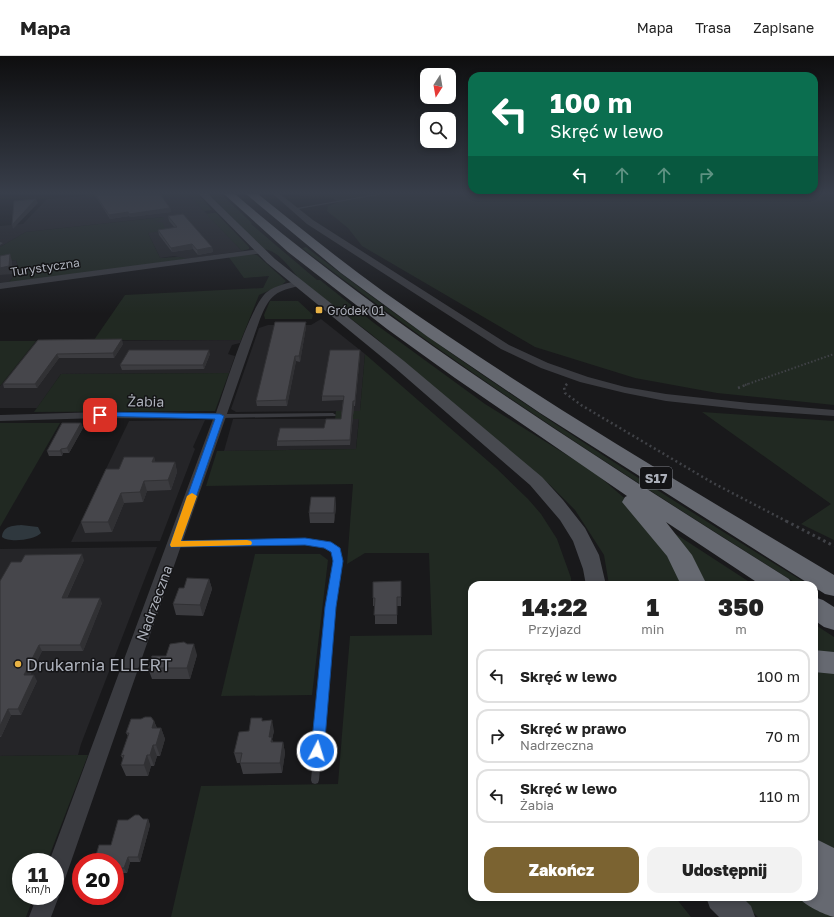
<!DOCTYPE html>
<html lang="pl">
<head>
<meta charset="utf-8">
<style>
	body { margin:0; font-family:"Golos Text",sans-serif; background:#f2f2f2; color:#222; height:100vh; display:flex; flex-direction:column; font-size:15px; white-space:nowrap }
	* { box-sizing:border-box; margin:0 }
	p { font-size:13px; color:#767676 }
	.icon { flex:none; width:22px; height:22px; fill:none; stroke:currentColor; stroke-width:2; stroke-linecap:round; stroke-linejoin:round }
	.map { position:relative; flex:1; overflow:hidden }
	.drawer { position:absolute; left:468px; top:525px; width:350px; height:320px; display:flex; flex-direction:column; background:#fff; border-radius:12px; box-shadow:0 2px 6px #0003 }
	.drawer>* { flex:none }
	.banner { position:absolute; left:468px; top:16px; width:350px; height:122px; border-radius:12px; box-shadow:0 2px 6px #0003; background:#0b6e4f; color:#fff; overflow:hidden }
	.needle { width:26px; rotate:191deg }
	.buttons { position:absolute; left:420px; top:12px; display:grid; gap:8px }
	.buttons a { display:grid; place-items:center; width:36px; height:36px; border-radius:8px; background:#fff; box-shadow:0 2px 6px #0003; font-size:20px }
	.speed { position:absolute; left:12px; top:797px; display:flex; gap:8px; font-size:20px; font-weight:700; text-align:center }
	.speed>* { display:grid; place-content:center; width:52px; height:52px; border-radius:50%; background:#fff; box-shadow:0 2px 6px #0003; line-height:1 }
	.speed small { font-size:10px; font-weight:400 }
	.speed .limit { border:6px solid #d22; background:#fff; color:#111 }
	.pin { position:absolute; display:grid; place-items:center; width:34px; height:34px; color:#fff; margin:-17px; border-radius:8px; box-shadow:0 2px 6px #0006 }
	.me { position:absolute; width:44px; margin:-22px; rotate:5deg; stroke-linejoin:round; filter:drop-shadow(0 0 3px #0008) }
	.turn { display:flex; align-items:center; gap:14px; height:84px; padding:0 16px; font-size:18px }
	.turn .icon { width:52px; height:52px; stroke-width:2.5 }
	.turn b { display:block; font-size:28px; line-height:34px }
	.lanes { display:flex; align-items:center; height:38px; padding:0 16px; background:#0003; justify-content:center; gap:20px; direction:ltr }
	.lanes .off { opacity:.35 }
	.eta { display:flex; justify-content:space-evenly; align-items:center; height:68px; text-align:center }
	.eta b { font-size:24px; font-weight:800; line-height:28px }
	.primary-button { display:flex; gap:8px; margin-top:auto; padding:8px 16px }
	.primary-button a { flex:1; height:46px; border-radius:12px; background:#7b6331; color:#fff; font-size:16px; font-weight:800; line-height:46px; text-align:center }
	.primary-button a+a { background:#f2f2f2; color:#222 }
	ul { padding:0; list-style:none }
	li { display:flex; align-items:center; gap:12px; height:54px; margin:0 8px 6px; padding:0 8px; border:2px solid #e0e0e0; border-radius:12px }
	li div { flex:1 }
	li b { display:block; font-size:15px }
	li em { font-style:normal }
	header { display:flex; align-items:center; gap:24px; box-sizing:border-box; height:56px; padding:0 20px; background:#fff; border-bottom:1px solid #e0e0e0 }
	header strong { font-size:19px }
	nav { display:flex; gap:22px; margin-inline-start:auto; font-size:14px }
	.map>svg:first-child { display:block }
	.built { fill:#252528 }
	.green { fill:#212922 }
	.water { fill:#2f383e }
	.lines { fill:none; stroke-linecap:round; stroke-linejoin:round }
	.path-far2 { stroke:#404247; stroke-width:2; stroke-dasharray:1.5 2; stroke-linecap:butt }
	.path-far1 { stroke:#404247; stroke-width:2.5; stroke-dasharray:2 3; stroke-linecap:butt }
	.path { stroke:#404247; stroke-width:3; stroke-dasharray:2.5 3.5; stroke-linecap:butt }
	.lane { fill:#3a3b40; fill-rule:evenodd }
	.street { fill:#3a3b40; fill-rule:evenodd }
	.secondary { fill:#484a50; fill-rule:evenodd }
	.highway { fill:#666971; fill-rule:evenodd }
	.wall { fill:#3c3c40 }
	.shaded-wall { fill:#313134 }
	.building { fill:#46464b; stroke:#313134 }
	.route { fill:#1a73e8; stroke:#114b97 }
	.slow { fill:#f59e0b }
	.poi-dot { fill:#e8b244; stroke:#141416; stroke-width:1.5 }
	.labels { text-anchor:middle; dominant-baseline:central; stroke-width:3; stroke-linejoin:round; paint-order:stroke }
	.far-street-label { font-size:12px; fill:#acb0ba; stroke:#141416 }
	.far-poi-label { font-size:12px; fill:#acb0ba; stroke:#141416; text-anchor:start }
	.shield { fill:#141416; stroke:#7e8189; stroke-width:1 }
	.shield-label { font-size:13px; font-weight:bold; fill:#acb0ba }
	.street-label { font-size:14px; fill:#acb0ba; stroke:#141416 }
	.near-poi-label { font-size:17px; fill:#acb0ba; stroke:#141416; text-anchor:start }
</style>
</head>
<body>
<header>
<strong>Mapa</strong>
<nav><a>Mapa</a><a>Trasa</a><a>Zapisane</a></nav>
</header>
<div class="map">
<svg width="834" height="861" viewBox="0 0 834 861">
	<rect width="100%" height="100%" fill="#19191b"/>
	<g class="built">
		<polygon points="83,138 188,138 242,195 187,203 174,200 160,202 148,177 154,165 163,161 26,176 0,191 0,170 23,168 47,143 86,140"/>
		<polygon points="16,204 19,214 8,227 0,228 0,206"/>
		<polygon points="321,263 365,298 360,355 236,356 231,353 259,272 268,269 311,269"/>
		<polygon points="241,284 240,287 232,289 228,298 235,300 229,317 61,318 37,352 0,352 0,330 36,285"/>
		<polygon points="233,363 359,363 356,393 224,395"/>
		<polygon points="205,364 193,391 195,393 160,485 71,486 129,365"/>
		<polygon points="157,491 81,688 78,699 0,700 0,493"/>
	</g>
	<g class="green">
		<polygon points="188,138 198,138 212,154 204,155"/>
		<path d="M208,138H221L252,167L251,168L317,224H320L374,267L485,348L594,416L629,446L657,483L681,522V529H609L604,499L575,454L550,429L371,278L296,221L297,220C288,210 277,193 262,193L258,187Z"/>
		<polygon points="298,138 834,138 834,349 717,337 635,322 535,291 362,190 348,172 327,155 328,150 339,146 330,141 301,140"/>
		<polygon points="213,157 216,157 249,191 249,193 242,195 206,158"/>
		<path d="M164,161V163L155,165L163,167L166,174L148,177L160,202C169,202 178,199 187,203L8,227L19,214L16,204L0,206V191L26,176Z"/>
		<path d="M306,191C466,314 637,423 809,529H799C675,451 552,373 433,289C389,257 345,226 302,192Z"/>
		<polygon points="250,198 257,199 286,225 282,229 259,239 241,284 94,284 125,239 263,232 269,220 244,222 228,200"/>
		<polygon points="270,245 298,245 313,259 312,263 265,263 264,259"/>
		<polygon points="0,285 36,285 0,330"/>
		<polygon points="365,298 496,412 528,443 541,458 557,483 571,522 571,529 472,529 472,841 675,841 691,861 171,861 201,730 338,728 350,580 432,579 429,497 365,497 347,508 353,428 206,430 217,395 356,393 359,363 335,363 336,355 360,355"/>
		<polygon points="229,317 215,355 34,356 61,318"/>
		<polygon points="702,356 834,365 834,484 801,468 831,448"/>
		<polygon points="0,367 60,367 0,471"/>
		<polygon points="671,475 754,529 703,529"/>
		<polygon points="255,498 320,498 328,504 312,639 221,640"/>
		<polygon points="814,568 834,581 834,598 814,596"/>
		<polygon points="814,615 834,617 834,798 814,784"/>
		<polygon points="78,699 88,699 47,806 21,806 21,840 34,840 26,861 0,861 0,700"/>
		<polygon points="736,841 807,841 834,861 758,861"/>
	</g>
	<path class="water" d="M21,469L38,471L41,477C35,484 9,487 2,481C3,470 12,470 21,469Z"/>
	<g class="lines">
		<g class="path-far2">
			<polyline points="566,329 567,328"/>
			<polyline points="745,329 834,298"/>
		</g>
		<g class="path-far1">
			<polyline points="567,328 564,331 565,337 581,349 713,427 788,466"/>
			<polyline points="738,332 748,328"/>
		</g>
		<polyline class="path" points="786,465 834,490"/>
		<g class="lane">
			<polygon points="377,138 383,138 293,154 291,153"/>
			<polygon points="0,186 3,187 0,189"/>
			<polygon points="333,357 336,359 335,360 220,362 217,360 220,358"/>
			<polygon points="305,484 329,486 338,493 341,505 335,551 319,724 318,727 315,728 312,727 311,724 327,551 335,505 333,496 325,490 305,488 175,491 173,491 172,489 173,487 175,487"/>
		</g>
		<g class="street">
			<polygon points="273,138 280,138 313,164 509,289 548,307 588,321 625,331 666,338 749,347 834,354 834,360 749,354 666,345 625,337 580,326 541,312 501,293 307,168"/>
			<polygon points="260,193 264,195 263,197 0,233 0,227"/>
			<path d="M299,224L302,225L303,227L302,229C275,236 271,237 260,263L66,820L63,828L55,831V806H49L213,363L100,362L0,365V359L100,356L216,357C225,332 250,249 267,236C276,229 289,227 299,224Z"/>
			<polygon points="55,832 59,840 51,861 29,861 37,840 55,840"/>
		</g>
		<g class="secondary">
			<polygon points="199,138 208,138 275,203 404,305 542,421 563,444 585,472 599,499 606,529 586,529 583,513 573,485 560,464 530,429 394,311 267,207"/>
			<polygon points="706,841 742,841 751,850 755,861 719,861 710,852"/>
		</g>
		<g class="highway">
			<path d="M224,138H235C322,213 415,279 510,343C602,405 695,464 789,523L793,529H761L666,466L692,499L707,529H681L667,500L622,446L625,441L627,440L455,322L387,273L288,196Z"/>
			<path d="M246,138H258C299,171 341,205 384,236C529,338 682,428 834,519V540L825,538L814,531V529H811L540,357L428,281L341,217Z"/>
			<polygon points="814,541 823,544 834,551 834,574 824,571 814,564"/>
			<polygon points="814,594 834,596 834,618 814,616"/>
			<path d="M814,782L834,792V861C825,859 803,849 799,841H814Z"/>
		</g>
	</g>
	<g class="wall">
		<polygon points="94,138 160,138 170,152 171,156 130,161 129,160 110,163"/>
		<polygon points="168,160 212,191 213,196 198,199 193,193 172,196 159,179 158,174 175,172 169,165"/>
		<polygon points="306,266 306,271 300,306 296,305 287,350 257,350 256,345"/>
		<polygon points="38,284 123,288 114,302 59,302 37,332 4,332 3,328"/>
		<polygon points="360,294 360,298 355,350 354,350 350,389 277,390 277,385 324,372 341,363 343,344 322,345 322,340"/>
		<polygon points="210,298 204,313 122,314 120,309"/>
		<polygon points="81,367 83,372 69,397 63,397 62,400 49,400 47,395"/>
		<polygon points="154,401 155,406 175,406 177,416 171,434 147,435 143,446 124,447 112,476 85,477 81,466 119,413"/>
		<polygon points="335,441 336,451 334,467 310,467 309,457"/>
		<polygon points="84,504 67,542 102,547 83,595 42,595 30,619 37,625 21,659 11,659 1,681 0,681 0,525 21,506"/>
		<polygon points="209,523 212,533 203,560 176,559 173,548 184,532"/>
		<polygon points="401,525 401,550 397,550 397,568 375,568 375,550 373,550 373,542"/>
		<polygon points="197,599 190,623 152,623 148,612"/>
		<polygon points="154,665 157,672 161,672 165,683 160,700 157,700 154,710 151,710 148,720 126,720 121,709 123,703 121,700 128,680 126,677"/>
		<polygon points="263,665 274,675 272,683 273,686 283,686 285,697 282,717 243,718 240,707 237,707 234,697 249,675"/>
		<polygon points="143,763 148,763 150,769 140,806 130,806 127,817 115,817 115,806 111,789"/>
	</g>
	<g class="shaded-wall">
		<polygon points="69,138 79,138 69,139"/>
		<polygon points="36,143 38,147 13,173 12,169"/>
		<polygon points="170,152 171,156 130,161 129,158"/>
		<polygon points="128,156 129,160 110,163 109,159"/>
		<polygon points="192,188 193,193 172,196 171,192"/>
		<polygon points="212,191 213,196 198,199 197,194"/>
		<polygon points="10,198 12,205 12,218 0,219 0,212"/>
		<polygon points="306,266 306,271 300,306 299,300"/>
		<polygon points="122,283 123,288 114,302 113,297"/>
		<polygon points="209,294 210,298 204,313 203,309"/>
		<polygon points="360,294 360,298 355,350 355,345"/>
		<polygon points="57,298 59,302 37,332 35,328"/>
		<polygon points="295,300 296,305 287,350 286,344"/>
		<polygon points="353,345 354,350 350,389 350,384"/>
		<polygon points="81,367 83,372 69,397 67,392"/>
		<polygon points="61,393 63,397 62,400 60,395"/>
		<polygon points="154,401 157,411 152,406"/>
		<polygon points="175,406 177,416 171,434 168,424"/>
		<polygon points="144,425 147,435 143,446 140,436"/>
		<polygon points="121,437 124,447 112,476 108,466"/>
		<polygon points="335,441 336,451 334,467 334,457"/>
		<polygon points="82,498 84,504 64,548 62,542"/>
		<polygon points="209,523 212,533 203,560 200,549"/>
		<polygon points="100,542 102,547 83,595 80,589"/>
		<polygon points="194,588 197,599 190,623 187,612"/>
		<polygon points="39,589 42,595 27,625 24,619"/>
		<polygon points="34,619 37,625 21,659 18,653"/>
		<polygon points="8,653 11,659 1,681 0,679 0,670"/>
		<polygon points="272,664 274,675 272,683 274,692 269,681"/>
		<polygon points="154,665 158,676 152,672"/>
		<polygon points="161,672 165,683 160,700 156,689"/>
		<polygon points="283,686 285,697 282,717 280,707"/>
		<polygon points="153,689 157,700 154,710 150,699"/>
		<polygon points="147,699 151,710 148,720 144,709"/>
		<polygon points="148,763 150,769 140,806 138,801"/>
		<polygon points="128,801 130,806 127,817 124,812"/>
	</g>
	<g class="building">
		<polygon points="95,138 160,138 170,152 129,158 128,156 109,159"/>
		<polygon points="36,143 12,169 14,145"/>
		<polygon points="183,158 212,191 197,194 192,188 171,192 158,174 177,171 168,160"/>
		<polygon points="10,198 9,210 0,212 0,200"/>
		<polygon points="275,266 306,266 299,300 295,300 286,344 256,345"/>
		<polygon points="122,283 113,297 57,298 35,328 3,328 38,284"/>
		<polygon points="129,294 209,294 203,309 120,309"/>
		<polygon points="330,294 360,294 355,345 353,345 350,384 277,385 280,372 324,372 326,363 341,363 344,340 322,340"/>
		<polygon points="62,367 81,367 67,392 61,393 60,395 47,395"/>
		<polygon points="124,401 154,401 152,406 175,406 168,424 144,425 140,436 121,437 108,466 81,466 106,413 119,413"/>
		<polygon points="311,441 335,441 334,457 309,457"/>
		<polygon points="82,498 62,542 100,542 80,589 39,589 24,619 34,619 18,653 8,653 0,670 0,525 11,506 21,506 25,499"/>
		<polygon points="187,522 209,523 200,549 173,548 179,532 184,532"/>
		<polygon points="401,525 401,541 397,541 397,559 374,559 375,542 373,542 373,526"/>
		<polygon points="184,586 187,588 194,588 187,612 148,612 152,600 166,600 170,588"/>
		<polygon points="145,661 151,661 154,665 152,672 161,672 156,689 153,689 150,699 147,699 144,709 121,709 124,699 121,700 129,677 126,677 131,663 141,663"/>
		<polygon points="251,662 262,662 262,665 272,664 269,681 272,681 271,686 283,686 280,707 240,707 242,697 234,697 239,676 249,675"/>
		<polygon points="135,759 139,759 143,763 148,763 138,801 128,801 124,812 115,812 115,806 94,806 99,789 111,789 118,764 128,764"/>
	</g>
	<linearGradient id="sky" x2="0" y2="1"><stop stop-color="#0e0e0f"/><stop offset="0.53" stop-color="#383e4a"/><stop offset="1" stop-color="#383e4a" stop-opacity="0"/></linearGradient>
	<rect width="834" height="258" fill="url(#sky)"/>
	<polygon class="route" points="100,356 220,358 224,360 181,485 305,482 331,486 340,492 343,505 336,551 324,695 322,699 317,701 313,699 311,695 325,551 333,505 331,496 324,492 305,489 171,491 170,489 215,363 97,360 97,357"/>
	<polygon class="slow" points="192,437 197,440 181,485 247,484 251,485 252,487 251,489 171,491 170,489 187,440"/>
	<g class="poi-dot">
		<rect x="315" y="250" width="8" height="8" rx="2"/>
		<circle cx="18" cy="608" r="4"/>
	</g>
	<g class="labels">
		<g class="far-street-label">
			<text transform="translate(45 211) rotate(-8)">Turystyczna</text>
		</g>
		<g class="far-poi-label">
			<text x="327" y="254">Gródek 01</text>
		</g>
		<rect class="shield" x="640" y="411" width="32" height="22" rx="3"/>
		<g class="shield-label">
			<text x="656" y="422">S17</text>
		</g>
		<g class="street-label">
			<text transform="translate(146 345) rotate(1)">Żabia</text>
			<text transform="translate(154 547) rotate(-70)">Nadrzeczna</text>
		</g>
		<g class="near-poi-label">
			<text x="26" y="608">Drukarnia ELLERT</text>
		</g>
	</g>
</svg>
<div class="buttons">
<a><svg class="needle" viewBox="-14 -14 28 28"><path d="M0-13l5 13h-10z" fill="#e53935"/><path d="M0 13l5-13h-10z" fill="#767676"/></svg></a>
<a><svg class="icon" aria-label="search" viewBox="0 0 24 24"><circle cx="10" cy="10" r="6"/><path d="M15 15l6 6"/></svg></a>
</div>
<div class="speed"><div>11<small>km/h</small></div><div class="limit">20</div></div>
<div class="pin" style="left:100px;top:359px;background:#d93025"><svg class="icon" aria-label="arrive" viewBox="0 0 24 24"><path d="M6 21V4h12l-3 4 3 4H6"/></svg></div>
<svg class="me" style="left:317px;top:695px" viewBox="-20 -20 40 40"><circle r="17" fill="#1a73e8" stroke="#fff" stroke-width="3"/><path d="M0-11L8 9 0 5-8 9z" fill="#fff"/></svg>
<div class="banner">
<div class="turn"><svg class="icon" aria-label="left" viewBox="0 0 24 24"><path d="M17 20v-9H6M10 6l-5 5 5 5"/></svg><div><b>100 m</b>Skręć w lewo</div></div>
<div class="lanes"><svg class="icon" aria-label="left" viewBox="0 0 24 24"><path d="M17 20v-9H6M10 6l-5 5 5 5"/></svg><svg class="icon off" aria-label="ahead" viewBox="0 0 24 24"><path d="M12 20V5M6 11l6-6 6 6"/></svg><svg class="icon off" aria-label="ahead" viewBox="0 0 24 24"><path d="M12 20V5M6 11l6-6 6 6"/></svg><svg class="icon off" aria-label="right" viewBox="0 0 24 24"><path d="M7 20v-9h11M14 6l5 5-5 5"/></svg></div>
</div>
<section class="drawer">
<div class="eta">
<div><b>14:22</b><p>Przyjazd</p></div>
<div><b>1</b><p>min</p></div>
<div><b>350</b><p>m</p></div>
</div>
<ul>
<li><svg class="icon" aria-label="left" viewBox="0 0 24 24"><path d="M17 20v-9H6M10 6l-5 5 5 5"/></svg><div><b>Skręć w lewo</b></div><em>100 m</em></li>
<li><svg class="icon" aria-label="right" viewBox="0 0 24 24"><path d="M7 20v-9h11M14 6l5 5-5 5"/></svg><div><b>Skręć w prawo</b><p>Nadrzeczna</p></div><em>70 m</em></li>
<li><svg class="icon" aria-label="left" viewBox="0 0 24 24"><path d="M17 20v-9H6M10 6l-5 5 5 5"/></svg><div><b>Skręć w lewo</b><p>Żabia</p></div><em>110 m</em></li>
</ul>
<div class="primary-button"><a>Zakończ</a><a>Udostępnij</a></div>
</section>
</div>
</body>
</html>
